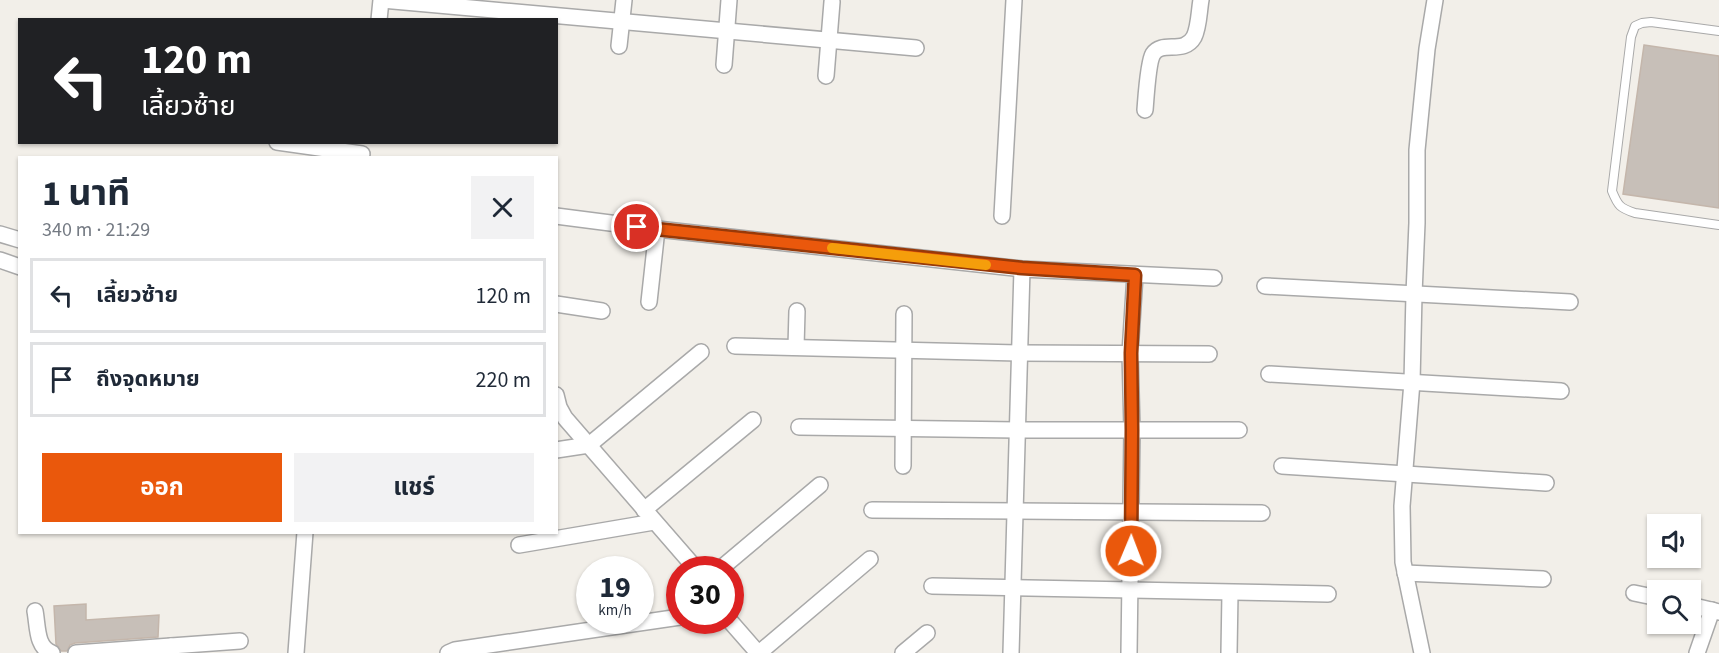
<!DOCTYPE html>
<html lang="th">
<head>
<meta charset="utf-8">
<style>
	body { margin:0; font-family:"Source Sans 3","Noto Sans Thai",sans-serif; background:#f2f2f3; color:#1f2937; height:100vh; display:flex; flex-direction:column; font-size:22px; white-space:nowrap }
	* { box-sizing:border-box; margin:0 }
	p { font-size:20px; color:#747a83 }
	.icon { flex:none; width:33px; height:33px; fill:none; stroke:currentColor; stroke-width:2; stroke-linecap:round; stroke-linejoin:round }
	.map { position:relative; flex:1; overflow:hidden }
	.panel { position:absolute; left:18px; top:156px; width:540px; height:378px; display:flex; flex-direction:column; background:#fff; border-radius:0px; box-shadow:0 2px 4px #0004 }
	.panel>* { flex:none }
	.guide { position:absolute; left:18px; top:18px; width:540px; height:126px; border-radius:0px; box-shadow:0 2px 4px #0004; background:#202124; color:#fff; overflow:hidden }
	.controls { position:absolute; left:1647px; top:514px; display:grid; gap:12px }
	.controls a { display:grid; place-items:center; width:54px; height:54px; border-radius:0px; background:#fff; box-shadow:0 2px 4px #0004; font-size:30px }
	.speed { position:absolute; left:576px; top:556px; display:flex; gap:12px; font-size:30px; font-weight:700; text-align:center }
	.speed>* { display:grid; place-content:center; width:78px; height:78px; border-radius:50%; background:#fff; box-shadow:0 2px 4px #0004; line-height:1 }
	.speed small { font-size:15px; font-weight:400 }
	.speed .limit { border:9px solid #d22; background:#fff; color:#111 }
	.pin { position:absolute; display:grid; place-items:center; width:51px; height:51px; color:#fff; margin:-26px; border:3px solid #fff; border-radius:50%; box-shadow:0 2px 6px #0007 }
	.me { position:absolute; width:66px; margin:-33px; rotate:1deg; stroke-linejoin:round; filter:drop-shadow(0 0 4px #0008) }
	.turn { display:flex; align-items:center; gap:21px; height:126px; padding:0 24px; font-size:27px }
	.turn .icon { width:78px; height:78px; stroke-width:2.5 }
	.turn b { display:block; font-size:42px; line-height:51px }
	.round { display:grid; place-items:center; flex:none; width:63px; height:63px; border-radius:0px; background:#f2f2f3 }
	.headline { display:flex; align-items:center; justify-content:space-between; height:102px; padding:0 24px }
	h1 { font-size:36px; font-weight:700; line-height:45px }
	.action { display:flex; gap:12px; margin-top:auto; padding:12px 24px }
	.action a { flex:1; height:69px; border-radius:0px; background:#ea580c; color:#fff; font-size:24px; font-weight:700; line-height:69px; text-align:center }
	.action a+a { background:#f2f2f3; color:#1f2937 }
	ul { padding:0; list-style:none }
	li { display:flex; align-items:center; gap:18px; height:75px; margin:0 12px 9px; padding:0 12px; border:3px solid #e0e1e3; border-radius:0px }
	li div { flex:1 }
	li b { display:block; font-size:22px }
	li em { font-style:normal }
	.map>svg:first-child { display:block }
	.building { fill:#c7bfb8; stroke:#c4b6ab; stroke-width:1.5 }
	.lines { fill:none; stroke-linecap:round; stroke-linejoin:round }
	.lane-casing { stroke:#a9a9a9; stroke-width:10 }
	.street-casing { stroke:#a9a9a9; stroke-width:18 }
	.lane { stroke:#fff; stroke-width:8 }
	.street { stroke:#fff; stroke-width:15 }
	.route-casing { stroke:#983908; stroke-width:15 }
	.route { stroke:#ea580c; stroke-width:10 }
	.slow { stroke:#f59e0b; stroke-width:10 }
</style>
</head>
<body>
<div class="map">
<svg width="1719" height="653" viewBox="0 0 1719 653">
	<rect width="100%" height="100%" fill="#f2efe9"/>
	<g class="building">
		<polygon points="1644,45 1719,56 1719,208 1623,194"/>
		<polygon points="86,604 86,620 159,615 158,637 75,643 70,645 67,651 61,651 56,644 54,606"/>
	</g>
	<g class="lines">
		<defs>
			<path id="lane" d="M1719,31L1651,22L1642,23L1635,26L1631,37L1612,191C1618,206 1620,208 1635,213L1719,225"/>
			<g id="street">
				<polyline points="382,0 916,48"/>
				<polyline points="379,20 381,0"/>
				<polyline points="619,46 624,0"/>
				<polyline points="724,65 729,0"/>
				<polyline points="826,76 832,2"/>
				<path d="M1145,110C1146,98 1148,62 1153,54C1162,40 1184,55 1194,37C1199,27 1199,11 1201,0"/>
				<polyline points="277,142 362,154"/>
				<polyline points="556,216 657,229 1022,269 1214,278"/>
				<polyline points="1002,216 1014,0"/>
				<polyline points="0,234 20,240"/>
				<polyline points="0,260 20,267"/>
				<polyline points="1265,286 1570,302"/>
				<polyline points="649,302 657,229"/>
				<polyline points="556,304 602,311"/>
				<polyline points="735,346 1019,353 1209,354"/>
				<polyline points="796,347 797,311"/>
				<polyline points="1269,374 1561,391"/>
				<polyline points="556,395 559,407 565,418 697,570"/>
				<polyline points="799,427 1017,430 1239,430"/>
				<polyline points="556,450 589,445 701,352"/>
				<polyline points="903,466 904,314"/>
				<polyline points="1282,466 1546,483"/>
				<polyline points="644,510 753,420"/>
				<polyline points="872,510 1262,513"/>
				<polyline points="519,545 654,522"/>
				<polyline points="719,570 820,485"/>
				<polyline points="1405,573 1543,579"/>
				<polyline points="932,586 1328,594"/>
				<polyline points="1634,593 1658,598"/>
				<polyline points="1690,605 1719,612"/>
				<path d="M35,611C38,627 36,647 52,653"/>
				<polyline points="730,621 758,653"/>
				<polyline points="76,653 171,646"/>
				<polyline points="171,653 171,646 240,641"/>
				<polyline points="296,653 305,532"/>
				<polyline points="448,653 455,650 680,617"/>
				<polyline points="759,653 870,559"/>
				<polyline points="903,653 927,633"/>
				<polyline points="1011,653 1022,269"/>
				<polyline points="1129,653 1132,430 1130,353 1135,275"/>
				<polyline points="1229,653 1230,593"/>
				<polyline points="1422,653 1403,562 1402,506 1412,382 1414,294 1417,223 1417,150 1427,49 1435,0"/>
				<polyline points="1697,653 1712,610"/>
			</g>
		</defs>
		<use href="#lane" class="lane-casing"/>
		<use href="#street" class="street-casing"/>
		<use href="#lane" class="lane"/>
		<use href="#street" class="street"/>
	</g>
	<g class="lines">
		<defs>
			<polyline id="route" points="637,227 1022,268 1135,275 1131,353 1132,430 1131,551"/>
		</defs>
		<use href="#route" class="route-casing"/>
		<use href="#route" class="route"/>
		<polyline class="slow" points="832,248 986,265"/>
	</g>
</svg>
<div class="controls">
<a><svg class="icon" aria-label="sound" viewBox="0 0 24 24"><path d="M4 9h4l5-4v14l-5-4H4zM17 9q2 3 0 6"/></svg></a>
<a><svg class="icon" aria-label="search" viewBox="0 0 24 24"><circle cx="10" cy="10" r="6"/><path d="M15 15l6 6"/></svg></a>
</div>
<div class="speed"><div>19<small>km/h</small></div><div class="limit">30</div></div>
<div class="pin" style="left:637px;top:227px;background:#d93025"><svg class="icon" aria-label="arrive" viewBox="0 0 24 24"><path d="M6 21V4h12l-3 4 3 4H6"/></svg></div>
<svg class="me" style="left:1131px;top:551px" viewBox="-20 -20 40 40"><circle r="17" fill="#ea580c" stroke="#fff" stroke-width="3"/><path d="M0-11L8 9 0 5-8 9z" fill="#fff"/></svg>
<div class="guide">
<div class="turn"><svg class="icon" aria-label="left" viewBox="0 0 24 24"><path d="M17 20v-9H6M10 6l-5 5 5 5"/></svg><div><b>120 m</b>เลี้ยวซ้าย</div></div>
</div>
<section class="panel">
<div class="headline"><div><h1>1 นาที</h1><p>340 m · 21:29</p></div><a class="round"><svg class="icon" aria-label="close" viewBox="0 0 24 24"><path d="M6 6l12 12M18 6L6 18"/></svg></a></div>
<ul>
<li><svg class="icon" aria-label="left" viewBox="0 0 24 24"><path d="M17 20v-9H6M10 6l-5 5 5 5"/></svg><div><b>เลี้ยวซ้าย</b></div><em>120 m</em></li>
<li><svg class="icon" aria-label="arrive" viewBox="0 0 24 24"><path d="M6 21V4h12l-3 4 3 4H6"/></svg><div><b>ถึงจุดหมาย</b></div><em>220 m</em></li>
</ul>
<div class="action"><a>ออก</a><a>แชร์</a></div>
</section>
</div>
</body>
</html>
